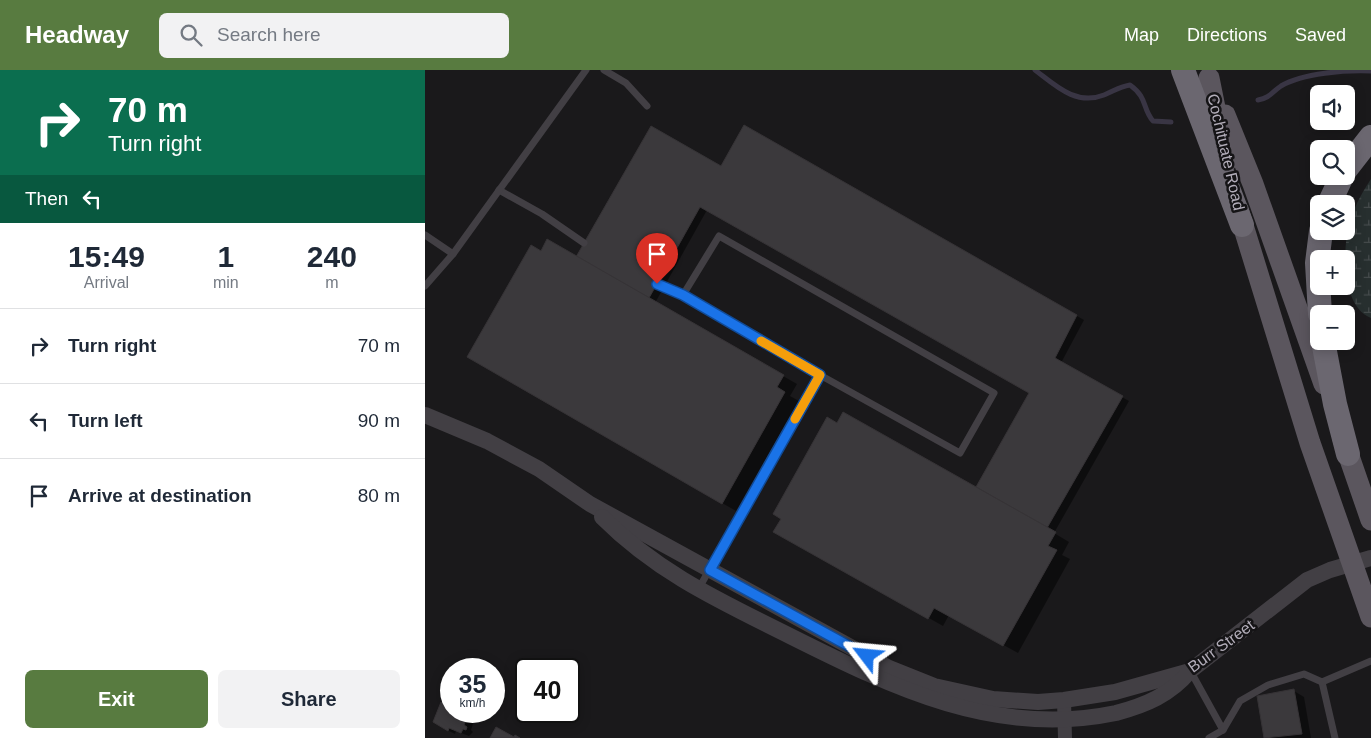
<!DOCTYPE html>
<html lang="en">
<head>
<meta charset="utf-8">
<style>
	body { margin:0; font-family:Helvetica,sans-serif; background:#f2f2f3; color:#1f2937; height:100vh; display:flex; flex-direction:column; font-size:19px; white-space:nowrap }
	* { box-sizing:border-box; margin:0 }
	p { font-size:16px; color:#747a83 }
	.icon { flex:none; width:28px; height:28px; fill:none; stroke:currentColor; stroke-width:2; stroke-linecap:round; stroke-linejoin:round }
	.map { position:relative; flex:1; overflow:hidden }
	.drawer { display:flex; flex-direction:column; background:#fff; width:425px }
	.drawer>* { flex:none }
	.banner { background:#0b6e4f; color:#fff; overflow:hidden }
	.tools { position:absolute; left:885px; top:15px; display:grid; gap:10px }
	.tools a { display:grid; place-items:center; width:45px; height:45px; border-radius:8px; background:#fff; box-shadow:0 2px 12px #0003; font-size:25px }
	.speed { position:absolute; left:15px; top:588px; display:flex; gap:10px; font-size:25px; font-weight:700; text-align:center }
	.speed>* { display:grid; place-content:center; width:65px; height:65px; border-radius:50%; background:#fff; box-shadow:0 2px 12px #0003; line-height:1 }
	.speed small { font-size:12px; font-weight:400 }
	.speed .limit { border:2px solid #111; border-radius:8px; background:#fff; color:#111 }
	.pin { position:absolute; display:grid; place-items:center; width:42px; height:42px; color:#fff; margin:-51px -21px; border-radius:50% 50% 50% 0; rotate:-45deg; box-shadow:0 0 5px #0007 }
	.pin .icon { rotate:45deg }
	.me { position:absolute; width:55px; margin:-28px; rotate:299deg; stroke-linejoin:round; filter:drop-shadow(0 0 4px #0008) }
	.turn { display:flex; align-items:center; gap:18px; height:105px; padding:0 25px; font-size:22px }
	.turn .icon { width:65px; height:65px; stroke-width:2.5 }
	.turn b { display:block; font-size:35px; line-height:42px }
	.then { display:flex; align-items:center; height:48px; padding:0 25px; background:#0003; gap:10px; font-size:19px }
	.eta { display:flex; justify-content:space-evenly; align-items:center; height:85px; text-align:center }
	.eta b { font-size:30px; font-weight:800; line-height:35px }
	.cta { display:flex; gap:10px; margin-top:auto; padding:10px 25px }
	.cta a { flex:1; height:58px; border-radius:8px; background:#587b40; color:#fff; font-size:20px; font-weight:800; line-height:58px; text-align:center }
	.cta a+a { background:#f2f2f3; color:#1f2937 }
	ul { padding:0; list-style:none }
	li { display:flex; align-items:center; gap:15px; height:75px; padding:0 25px; border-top:1px solid #e0e1e3 }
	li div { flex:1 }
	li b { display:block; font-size:19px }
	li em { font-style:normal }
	header { display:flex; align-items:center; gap:30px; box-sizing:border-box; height:70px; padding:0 25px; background:#587b40; color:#fff }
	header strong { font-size:24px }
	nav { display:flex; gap:28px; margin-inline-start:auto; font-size:18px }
	.search { width:350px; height:45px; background:#f2f2f3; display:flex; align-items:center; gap:12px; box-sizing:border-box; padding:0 18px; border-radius:8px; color:#747a83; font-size:19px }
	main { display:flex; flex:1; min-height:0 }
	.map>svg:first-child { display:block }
	.wetland { fill:url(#wetland-marsh) }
	.shadow { fill:#0007 }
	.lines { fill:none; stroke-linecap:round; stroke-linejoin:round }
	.stream { stroke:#393544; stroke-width:5 }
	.building { fill:#3b393c; stroke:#363336 }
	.service { stroke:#423f44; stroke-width:7 }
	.minor { stroke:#423f44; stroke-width:14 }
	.tertiary { stroke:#423f44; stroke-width:16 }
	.primary { stroke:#5b565e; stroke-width:21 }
	.motorway { stroke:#6b6770; stroke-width:24 }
	.route-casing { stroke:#114b97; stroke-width:12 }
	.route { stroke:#1a73e8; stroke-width:9 }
	.slow { stroke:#f59e0b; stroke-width:9 }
	.labels { text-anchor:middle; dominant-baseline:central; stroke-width:5; stroke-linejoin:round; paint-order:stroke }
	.street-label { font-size:16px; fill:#b2adb9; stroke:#151416 }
</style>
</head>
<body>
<header>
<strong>Headway</strong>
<div class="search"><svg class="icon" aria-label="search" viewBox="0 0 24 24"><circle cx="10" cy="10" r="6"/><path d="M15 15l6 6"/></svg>Search here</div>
<nav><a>Map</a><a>Directions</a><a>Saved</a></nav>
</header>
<main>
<section class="drawer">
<div class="banner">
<div class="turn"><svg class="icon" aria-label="right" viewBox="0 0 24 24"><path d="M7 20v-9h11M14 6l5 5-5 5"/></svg><div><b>70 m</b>Turn right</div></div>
<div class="then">Then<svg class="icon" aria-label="left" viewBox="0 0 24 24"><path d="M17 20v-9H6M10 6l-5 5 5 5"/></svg></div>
</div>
<div class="eta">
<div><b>15:49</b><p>Arrival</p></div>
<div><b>1</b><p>min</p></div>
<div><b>240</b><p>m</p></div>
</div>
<ul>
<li><svg class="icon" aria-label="right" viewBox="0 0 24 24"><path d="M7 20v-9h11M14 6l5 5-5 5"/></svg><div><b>Turn right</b></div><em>70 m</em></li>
<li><svg class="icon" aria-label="left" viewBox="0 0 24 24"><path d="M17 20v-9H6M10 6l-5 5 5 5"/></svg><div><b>Turn left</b></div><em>90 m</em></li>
<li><svg class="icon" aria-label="arrive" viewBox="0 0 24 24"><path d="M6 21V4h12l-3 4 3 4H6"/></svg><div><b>Arrive at destination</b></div><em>80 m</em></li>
</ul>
<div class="cta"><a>Exit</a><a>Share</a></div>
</section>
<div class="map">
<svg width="946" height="668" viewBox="0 0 946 668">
	<defs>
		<pattern id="wetland-marsh" width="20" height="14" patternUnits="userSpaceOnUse" patternTransform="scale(1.25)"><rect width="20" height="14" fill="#272f2f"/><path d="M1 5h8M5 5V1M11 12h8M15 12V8" fill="none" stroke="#444a4b"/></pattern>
	</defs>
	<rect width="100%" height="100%" fill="#1a191b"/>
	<path class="wetland" d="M946,109V248C917,237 918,183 923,158C927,141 936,124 946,109Z"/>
	<g class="shadow">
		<polygon points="320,56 659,250 636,293 704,331 629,463 644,472 637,485 645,489 593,583 524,545 518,556 364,469 413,354 577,433 606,323 282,140 230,233 372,314 365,326 374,331 311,441 44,287 116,182 152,188 296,97"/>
		<polygon points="869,621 879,627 886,668 840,668 833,627"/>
		<polygon points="17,634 26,637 26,641 36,641 50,648 46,660 48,662 44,666 31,661 30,664 18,658"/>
	</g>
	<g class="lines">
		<g class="stream">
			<path d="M610,0C631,16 651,36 679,25C689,21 694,17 705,15C723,28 717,38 728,51L746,52"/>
			<path d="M833,30C845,28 847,22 856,16C878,3 921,0 946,1"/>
		</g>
	</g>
	<g class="building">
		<polygon points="319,55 652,245 630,288 698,326 622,458 551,417 604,323 275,137 224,228 151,187 226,56 296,96"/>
		<polygon points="122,169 359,305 352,317 360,322 297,434 42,287 106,175 116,181"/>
		<polygon points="418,342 631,462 623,476 632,480 578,576 509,538 503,549 348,462 356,449 348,444 402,347 412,353"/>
		<polygon points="869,619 877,664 839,668 832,626"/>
		<polygon points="16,632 26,636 26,641 44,643 39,655 42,657 41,660 38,659 36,663 24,658 23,661 8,652"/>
		<polygon points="71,657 89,667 90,665 95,668 65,668"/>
	</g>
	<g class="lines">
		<g class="service">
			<polyline points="179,0 201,13 222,36"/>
			<polyline points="74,120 117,144 159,173"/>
			<polyline points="0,165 28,184 0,216"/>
			<polygon points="294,166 569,323 535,383 395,305 258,225"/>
			<polyline points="28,184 161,0"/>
			<polyline points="232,214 258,225"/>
			<polyline points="274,518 395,305"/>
			<polyline points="766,602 798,660 784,668"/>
			<polyline points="897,612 910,668"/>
			<polyline points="798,660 815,631 843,615 879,604 897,612 946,591"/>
		</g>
		<polyline class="minor" points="639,630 640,668"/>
		<g class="tertiary">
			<polyline points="0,345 62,371 114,399 165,434 464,598 509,616 568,629 613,632 639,630 690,622 765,601 882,510 905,500 946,488"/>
			<path d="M177,447C233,503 295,531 365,566C469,618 571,668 691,643C721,635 745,625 765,601"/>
		</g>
		<g class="primary">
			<polyline points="784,8 801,92"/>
			<polyline points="800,45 828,114 899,314"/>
			<polyline points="813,139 885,373 946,547"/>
			<polyline points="918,369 946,450"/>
		</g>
		<g class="motorway">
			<polyline points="758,0 817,155"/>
			<polyline points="921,99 946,67"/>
			<polyline points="904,134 917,106"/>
			<polyline points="895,244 892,193 896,161"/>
			<polyline points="898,271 910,334 923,384"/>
		</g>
	</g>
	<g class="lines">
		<defs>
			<polyline id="route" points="232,214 258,225 395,305 285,500 442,586"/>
		</defs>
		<use href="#route" class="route-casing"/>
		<use href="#route" class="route"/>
		<polyline class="slow" points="336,271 395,305 370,349"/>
	</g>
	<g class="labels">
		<g class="street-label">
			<text transform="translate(801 82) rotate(77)">Cochituate Road</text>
			<text transform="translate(796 576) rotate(-36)">Burr Street</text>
		</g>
	</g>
</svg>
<div class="tools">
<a><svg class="icon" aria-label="sound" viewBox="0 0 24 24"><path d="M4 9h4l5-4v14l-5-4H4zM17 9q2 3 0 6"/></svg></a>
<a><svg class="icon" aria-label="search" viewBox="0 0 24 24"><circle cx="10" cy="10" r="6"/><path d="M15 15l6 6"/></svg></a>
<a><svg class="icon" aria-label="layers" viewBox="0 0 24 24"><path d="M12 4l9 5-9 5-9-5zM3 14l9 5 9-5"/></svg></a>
<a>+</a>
<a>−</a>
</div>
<div class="speed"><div>35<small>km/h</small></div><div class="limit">40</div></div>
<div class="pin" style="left:232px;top:214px;background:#d93025"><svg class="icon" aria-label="arrive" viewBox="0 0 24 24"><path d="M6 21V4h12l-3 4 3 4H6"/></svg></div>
<svg class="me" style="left:442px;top:586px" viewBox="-20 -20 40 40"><path d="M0-17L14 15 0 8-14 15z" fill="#1a73e8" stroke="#fff" stroke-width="4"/></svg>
</div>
</main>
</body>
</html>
